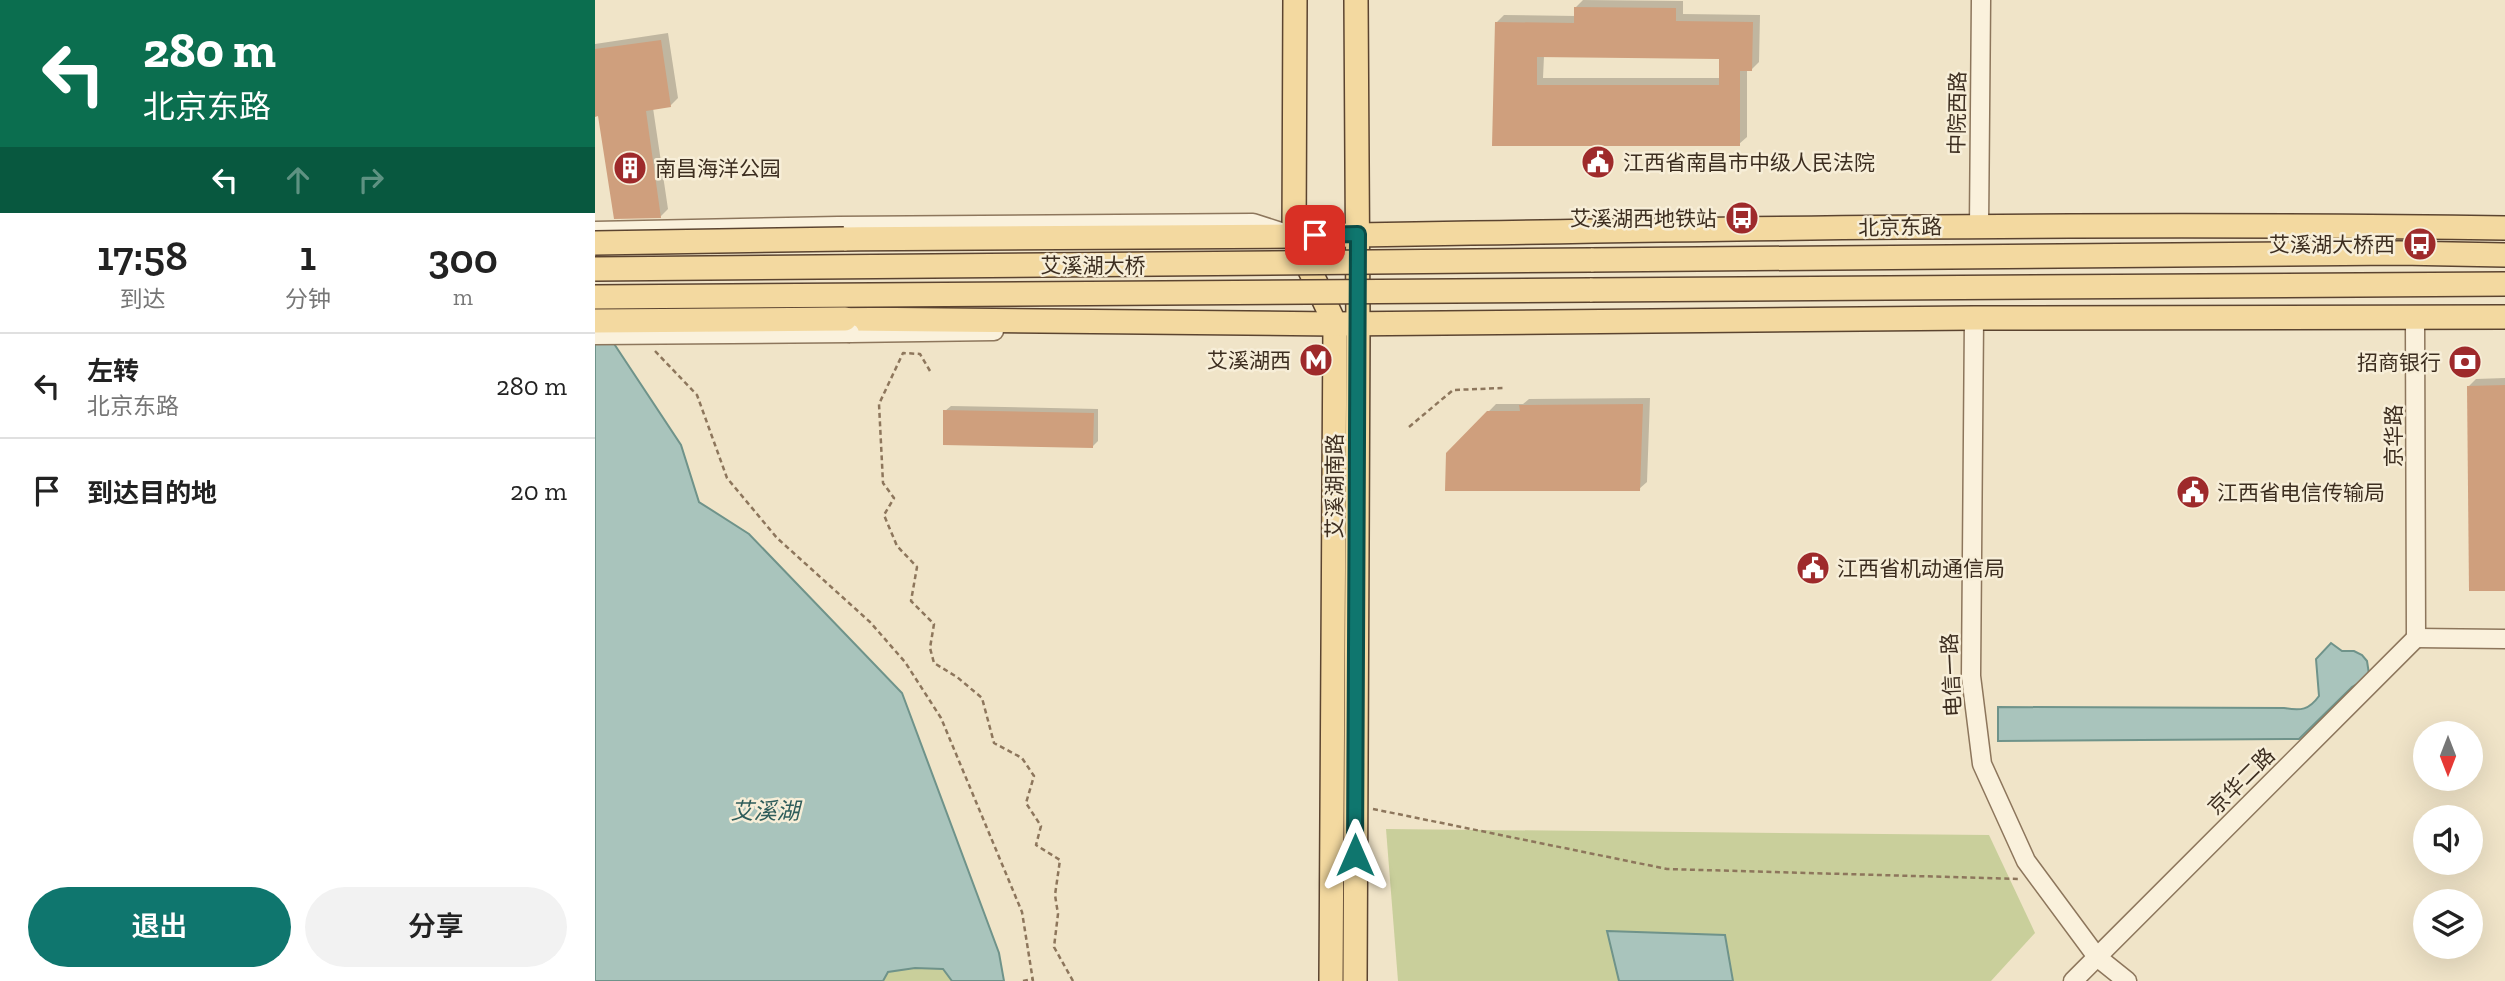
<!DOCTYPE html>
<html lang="zh">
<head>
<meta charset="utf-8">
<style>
	body { margin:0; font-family:"Zilla Slab","Noto Sans SC",serif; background:#f2f2f2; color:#222; height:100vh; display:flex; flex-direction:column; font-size:26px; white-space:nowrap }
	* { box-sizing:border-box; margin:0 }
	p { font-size:23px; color:#767676 }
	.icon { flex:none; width:38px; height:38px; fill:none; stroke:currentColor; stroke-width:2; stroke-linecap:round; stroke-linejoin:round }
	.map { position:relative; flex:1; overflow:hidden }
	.drawer { display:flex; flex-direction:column; background:#fff; width:595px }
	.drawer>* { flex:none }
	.banner { background:#0b6e4f; color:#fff; overflow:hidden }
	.needle { width:46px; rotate:180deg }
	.controls { position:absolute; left:1818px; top:721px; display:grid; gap:14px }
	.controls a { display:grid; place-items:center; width:70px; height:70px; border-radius:50%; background:#fff; box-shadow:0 7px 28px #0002; font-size:35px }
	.pin { position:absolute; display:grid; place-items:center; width:60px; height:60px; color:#fff; margin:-30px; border-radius:14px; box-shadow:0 4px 10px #0006 }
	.me { position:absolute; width:77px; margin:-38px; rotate:0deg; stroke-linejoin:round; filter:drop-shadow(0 0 5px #0008) }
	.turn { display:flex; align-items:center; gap:24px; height:147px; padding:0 28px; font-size:32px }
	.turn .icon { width:91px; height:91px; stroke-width:2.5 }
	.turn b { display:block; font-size:49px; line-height:60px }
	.lanes { display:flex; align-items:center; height:66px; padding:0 28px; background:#0003; justify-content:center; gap:35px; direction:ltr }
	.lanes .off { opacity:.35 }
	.eta { display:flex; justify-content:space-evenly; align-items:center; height:119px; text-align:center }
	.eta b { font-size:42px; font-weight:600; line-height:49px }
	.action { display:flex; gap:14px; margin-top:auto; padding:14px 28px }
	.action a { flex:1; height:80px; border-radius:42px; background:#0f766e; color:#fff; font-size:28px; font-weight:600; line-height:80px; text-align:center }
	.action a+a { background:#f2f2f2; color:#222 }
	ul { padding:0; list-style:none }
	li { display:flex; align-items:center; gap:21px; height:105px; padding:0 28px; border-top:2px solid #e0e0e0 }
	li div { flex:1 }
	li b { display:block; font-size:26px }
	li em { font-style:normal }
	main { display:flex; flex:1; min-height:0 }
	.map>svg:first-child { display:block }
	.green { fill:#c9cf9b }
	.water { fill:#a9c4bc; stroke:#6f938a; stroke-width:2 }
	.shadow { fill:#0003; fill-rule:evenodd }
	.building { fill:#cf9f7d; fill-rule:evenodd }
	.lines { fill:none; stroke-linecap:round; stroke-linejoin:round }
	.minor-casing { stroke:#8d765c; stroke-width:21 }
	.major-casing { stroke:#5b4430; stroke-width:26 }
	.path { stroke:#8d765c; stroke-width:2.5; stroke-dasharray:5 3.5; stroke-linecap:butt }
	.minor { stroke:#faf1dc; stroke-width:18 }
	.major { stroke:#f3d9a0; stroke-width:23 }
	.minor-bridge-casing { stroke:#8d765c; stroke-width:21; stroke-linecap:butt }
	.major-bridge-casing { stroke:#5b4430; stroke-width:26; stroke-linecap:butt }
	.minor-bridge { stroke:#faf1dc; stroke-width:18 }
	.major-bridge { stroke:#f3d9a0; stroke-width:23 }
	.route-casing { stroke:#0a4d48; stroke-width:18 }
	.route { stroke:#0f766e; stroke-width:12 }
	.labels { text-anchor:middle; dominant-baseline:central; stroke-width:5; stroke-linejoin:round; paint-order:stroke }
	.street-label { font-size:21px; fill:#3d2e20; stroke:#f7eed8 }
	.poi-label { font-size:21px; fill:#3d2e20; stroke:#f7eed8; text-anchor:start }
	.water-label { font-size:23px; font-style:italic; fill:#2f5d5a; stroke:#f7eed8 }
</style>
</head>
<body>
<main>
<section class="drawer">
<div class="banner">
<div class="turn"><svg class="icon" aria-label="left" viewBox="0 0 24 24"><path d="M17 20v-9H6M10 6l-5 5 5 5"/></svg><div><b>280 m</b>北京东路</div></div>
<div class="lanes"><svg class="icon" aria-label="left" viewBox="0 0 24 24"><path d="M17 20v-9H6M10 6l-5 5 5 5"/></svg><svg class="icon off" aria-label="ahead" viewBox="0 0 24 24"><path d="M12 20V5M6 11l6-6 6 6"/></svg><svg class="icon off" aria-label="right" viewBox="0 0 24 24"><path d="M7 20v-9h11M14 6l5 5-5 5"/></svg></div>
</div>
<div class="eta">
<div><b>17:58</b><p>到达</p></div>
<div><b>1</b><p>分钟</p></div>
<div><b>300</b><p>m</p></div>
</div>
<ul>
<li><svg class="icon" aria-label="left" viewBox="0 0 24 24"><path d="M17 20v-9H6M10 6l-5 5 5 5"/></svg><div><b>左转</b><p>北京东路</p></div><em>280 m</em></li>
<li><svg class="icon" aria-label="arrive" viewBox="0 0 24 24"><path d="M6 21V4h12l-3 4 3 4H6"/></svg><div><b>到达目的地</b></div><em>20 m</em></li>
</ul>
<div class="action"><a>退出</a><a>分享</a></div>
</section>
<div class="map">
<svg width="1910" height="981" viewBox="0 0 1910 981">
	<rect width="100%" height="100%" fill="#f0e4c8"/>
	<g class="green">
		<polygon points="791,829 1394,835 1440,933 1396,981 803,981"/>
		<polygon points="320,968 348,969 357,981 288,981 293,972"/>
	</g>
	<g class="water">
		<polygon points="0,315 86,445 104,502 154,534 307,693 404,953 409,981 357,981 348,969 320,968 293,972 288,981 0,981"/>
		<path d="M1736,643L1747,651H1759L1767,655L1772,661L1774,674L1767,681L1757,687L1704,739L1403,741V707L1689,708C1706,711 1714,710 1724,696L1721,659Z"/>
		<polygon points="1012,931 1130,935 1138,981 1024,981"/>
	</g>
	<g class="shadow">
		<path d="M988,0L1088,1V14L1165,15L1164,62L1156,70L1152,69V137L1144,144H898L901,23L909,15L981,16V7ZM949,56L1126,57V78H948Z"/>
		<polygon points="73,33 83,98 75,106 58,108 73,209 65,217 5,115 0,115 0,44"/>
		<polygon points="1910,378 1910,589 1874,386 1881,379"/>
		<polygon points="1055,398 1052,482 1044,489 852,454 901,404 928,404 934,399"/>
		<polygon points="356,406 503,409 503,441 497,447 350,411"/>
	</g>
	<g class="building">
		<path d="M979,7L1081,8V21L1158,22L1157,71H1145V146H897L900,22L979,23ZM942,57L1124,59V85H942Z"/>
		<polygon points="66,40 76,107 51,111 66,218 19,219 3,116 0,117 0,49"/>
		<polygon points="1910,385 1910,591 1874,591 1872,386"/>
		<polygon points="1048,404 1045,491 850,491 851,453 892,411 925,411 924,405"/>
		<polygon points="348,410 499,413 498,448 348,445"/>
	</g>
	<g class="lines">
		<defs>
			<g id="minor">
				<polyline points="1384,226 1386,0"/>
				<polyline points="0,231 243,226 658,223 686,232"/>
				<polyline points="1379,318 1376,676 1387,764 1431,861 1502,957 1532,981"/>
				<polyline points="1820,318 1821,638"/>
				<polyline points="255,333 399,331"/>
				<polyline points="1821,638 1910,639"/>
				<polyline points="1478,981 1821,638"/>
			</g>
			<g id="major">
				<polyline points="700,0 699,236 740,324 736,981"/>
				<path d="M249,239C399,237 549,238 700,236C1103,229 1506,222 1910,228"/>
				<polyline points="996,260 1804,253 1910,255"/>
				<polyline points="995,290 1910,284"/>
				<polyline points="250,319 740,324 1379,318 1910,317"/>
				<polyline points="760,981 763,323 761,0"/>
			</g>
		</defs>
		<use href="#minor" class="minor-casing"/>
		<use href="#major" class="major-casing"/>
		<g class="path">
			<polyline points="60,351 102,395 132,478 182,538 275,622 310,662 346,718 427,912 438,981"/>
			<polyline points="335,371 325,354 308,353 284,404 288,483 299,498 289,515 302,546 322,567 316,601 339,624 335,648 339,663 362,677 387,698 399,743 427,758 439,776 431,803 446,826 441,845 465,860 460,895 463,914 459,947 478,981"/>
			<polyline points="814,427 858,390 908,388"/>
			<polyline points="778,809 1072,869 1426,879"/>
			<polyline points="428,981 437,979"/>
		</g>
		<use href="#minor" class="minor"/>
		<use href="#major" class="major"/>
		<defs>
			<polyline id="minor-bridge" points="0,335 255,333"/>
			<g id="major-bridge">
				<polyline points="0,243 249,239"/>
				<polyline points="0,269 996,260"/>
				<polyline points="0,297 995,290"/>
				<polyline points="0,321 250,319"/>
			</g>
		</defs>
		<use href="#minor-bridge" class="minor-bridge-casing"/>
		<use href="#major-bridge" class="major-bridge-casing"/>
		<use href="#minor-bridge" class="minor-bridge"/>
		<use href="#major-bridge" class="major-bridge"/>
	</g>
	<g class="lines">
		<defs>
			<polyline id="route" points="720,235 763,234 760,855"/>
		</defs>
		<use href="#route" class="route-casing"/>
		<use href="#route" class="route"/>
	</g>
	<defs>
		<symbol id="civic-disc" viewBox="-11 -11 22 22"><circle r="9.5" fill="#9e2a2b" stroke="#f7eed8"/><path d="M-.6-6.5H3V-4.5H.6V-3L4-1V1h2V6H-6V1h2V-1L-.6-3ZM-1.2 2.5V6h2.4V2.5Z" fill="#fff"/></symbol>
		<symbol id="building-disc" viewBox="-11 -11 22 22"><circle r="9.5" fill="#9e2a2b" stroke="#f7eed8"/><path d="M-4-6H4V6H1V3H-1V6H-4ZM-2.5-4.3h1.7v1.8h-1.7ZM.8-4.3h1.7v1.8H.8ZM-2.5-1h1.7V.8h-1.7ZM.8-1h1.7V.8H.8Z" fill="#fff"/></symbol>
		<symbol id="bus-disc" viewBox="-11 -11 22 22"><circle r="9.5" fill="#9e2a2b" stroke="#f7eed8"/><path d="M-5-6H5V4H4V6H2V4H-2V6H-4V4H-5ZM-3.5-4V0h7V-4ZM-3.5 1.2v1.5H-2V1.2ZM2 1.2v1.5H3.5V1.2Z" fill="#fff"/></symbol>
		<symbol id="metro-disc" viewBox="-11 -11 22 22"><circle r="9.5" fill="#9e2a2b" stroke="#f7eed8"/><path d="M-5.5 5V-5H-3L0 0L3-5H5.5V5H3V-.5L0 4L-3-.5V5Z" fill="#fff"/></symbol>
		<symbol id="bank-disc" viewBox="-11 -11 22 22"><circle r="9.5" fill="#9e2a2b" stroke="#f7eed8"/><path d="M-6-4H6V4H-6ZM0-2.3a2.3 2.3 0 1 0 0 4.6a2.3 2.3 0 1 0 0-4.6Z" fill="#fff"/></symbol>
	</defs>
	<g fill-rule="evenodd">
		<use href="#civic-disc" x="984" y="143" width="38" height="38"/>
		<use href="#building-disc" x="16" y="149" width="38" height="38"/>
		<use href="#bus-disc" x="1128" y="199" width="38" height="38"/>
		<use href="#bus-disc" x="1806" y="225" width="38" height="38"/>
		<use href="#metro-disc" x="702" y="341" width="38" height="38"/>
		<use href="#bank-disc" x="1851" y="343" width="38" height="38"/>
		<use href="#civic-disc" x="1579" y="473" width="38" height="38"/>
		<use href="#civic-disc" x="1199" y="549" width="38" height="38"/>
	</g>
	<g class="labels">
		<g class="street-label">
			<text transform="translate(1362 113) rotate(-89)">中院西路</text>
			<text transform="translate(1305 227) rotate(-1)">北京东路</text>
			<text x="498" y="265">艾溪湖大桥</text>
			<text transform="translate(1798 436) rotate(-90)">京华路</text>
			<text transform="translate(739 486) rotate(-90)">艾溪湖南路</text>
			<text transform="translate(1356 675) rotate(-93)">电信一路</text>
			<text transform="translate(1646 781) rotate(-45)">京华二路</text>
		</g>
		<g class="poi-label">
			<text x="1028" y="162">江西省南昌市中级人民法院</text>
			<text x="60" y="168">南昌海洋公园</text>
			<text x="1122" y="218" text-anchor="end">艾溪湖西地铁站</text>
			<text x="1800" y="244" text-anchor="end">艾溪湖大桥西</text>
			<text x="696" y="360" text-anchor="end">艾溪湖西</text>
			<text x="1846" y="362" text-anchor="end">招商银行</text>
			<text x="1622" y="492">江西省电信传输局</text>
			<text x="1242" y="568">江西省机动通信局</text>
		</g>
		<g class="water-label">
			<text x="170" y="811">艾溪湖</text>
		</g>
	</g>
</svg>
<div class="controls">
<a><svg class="needle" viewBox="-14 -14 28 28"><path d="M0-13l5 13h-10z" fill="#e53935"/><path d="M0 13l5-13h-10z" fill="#767676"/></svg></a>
<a><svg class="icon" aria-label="sound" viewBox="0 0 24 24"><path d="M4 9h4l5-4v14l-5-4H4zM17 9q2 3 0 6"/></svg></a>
<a><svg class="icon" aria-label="layers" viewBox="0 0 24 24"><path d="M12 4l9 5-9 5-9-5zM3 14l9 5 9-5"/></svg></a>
</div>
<div class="pin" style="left:720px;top:235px;background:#d93025"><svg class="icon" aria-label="arrive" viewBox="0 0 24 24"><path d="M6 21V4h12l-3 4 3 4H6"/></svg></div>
<svg class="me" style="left:760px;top:855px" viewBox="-20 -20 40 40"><path d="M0-17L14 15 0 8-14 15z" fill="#0f766e" stroke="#fff" stroke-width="4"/></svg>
</div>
</main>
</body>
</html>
